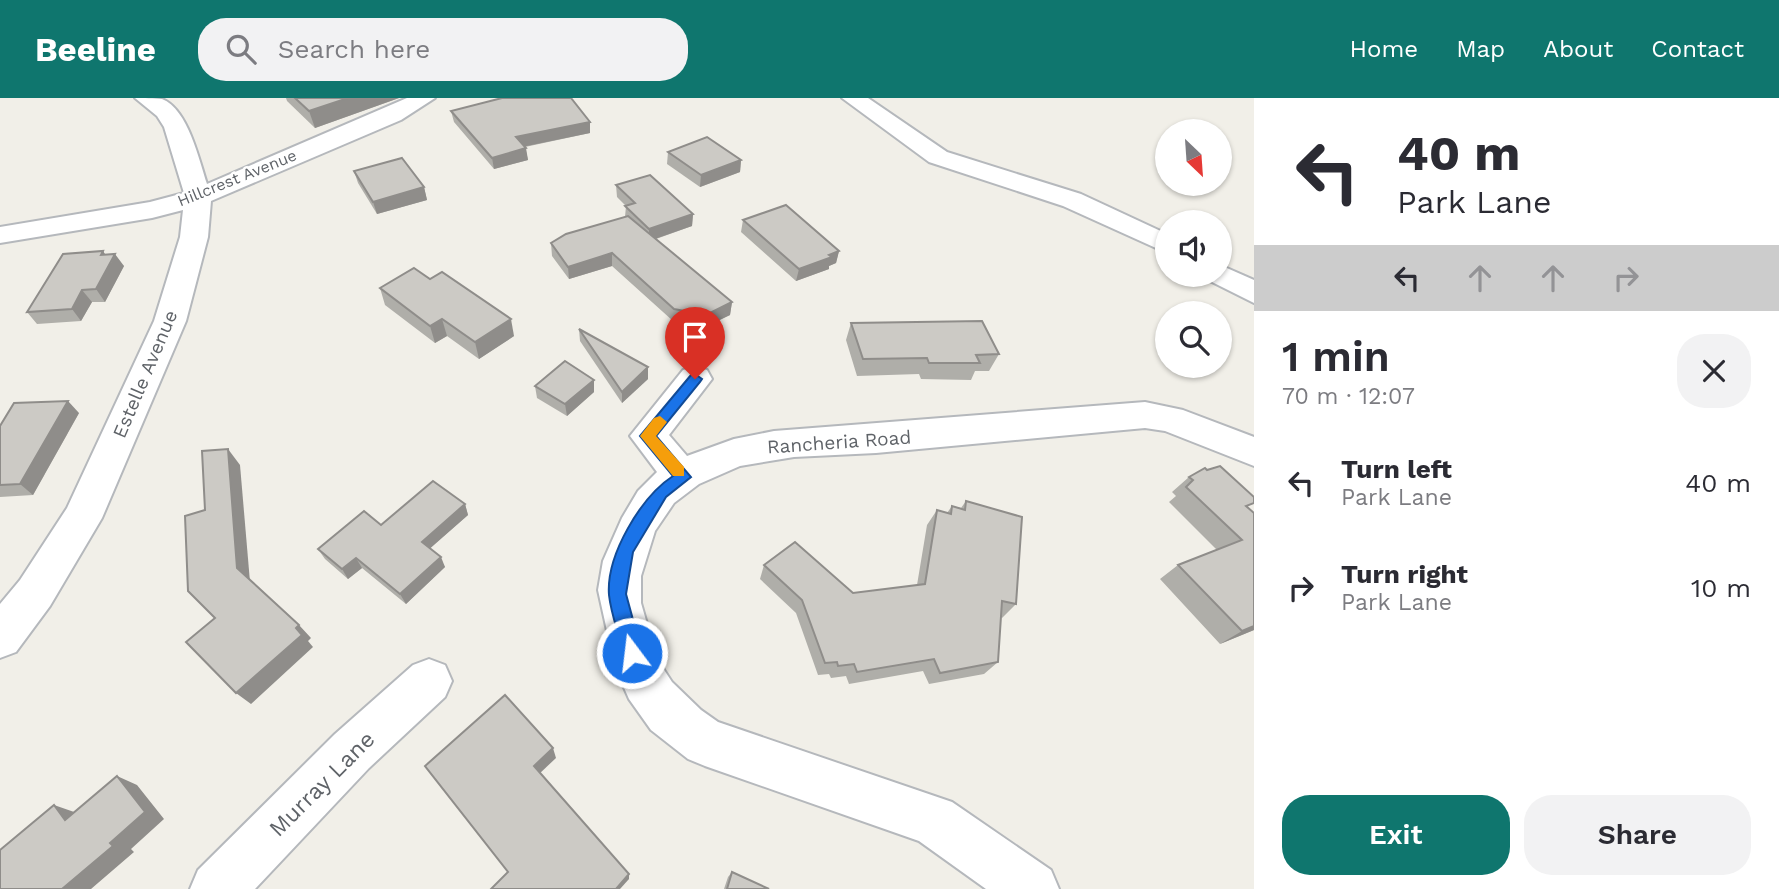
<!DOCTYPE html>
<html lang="en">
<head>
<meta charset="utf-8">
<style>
	body { margin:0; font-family:"Work Sans",sans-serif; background:#f2f2f3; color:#2b2b33; height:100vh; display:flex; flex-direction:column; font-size:26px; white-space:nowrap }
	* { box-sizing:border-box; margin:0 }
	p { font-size:23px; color:#7c7c81 }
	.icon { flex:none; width:38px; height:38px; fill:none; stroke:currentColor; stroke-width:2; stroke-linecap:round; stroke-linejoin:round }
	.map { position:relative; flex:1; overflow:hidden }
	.side { display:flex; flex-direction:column; background:#fff; width:525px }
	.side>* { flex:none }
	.guide { background:#fff; color:#2b2b33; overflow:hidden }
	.needle { width:46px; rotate:155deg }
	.buttons { position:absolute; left:1155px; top:21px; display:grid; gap:14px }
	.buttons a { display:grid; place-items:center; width:77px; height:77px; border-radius:50%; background:#fff; box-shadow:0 2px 5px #0004; font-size:35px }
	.pin { position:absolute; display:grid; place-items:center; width:60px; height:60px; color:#fff; margin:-72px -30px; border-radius:50% 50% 50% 0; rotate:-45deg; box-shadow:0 0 7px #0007 }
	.pin .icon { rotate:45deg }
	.me { position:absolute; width:77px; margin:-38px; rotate:345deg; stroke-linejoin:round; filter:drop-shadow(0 0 5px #0008) }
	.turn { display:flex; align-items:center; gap:24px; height:147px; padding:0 28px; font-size:32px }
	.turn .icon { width:91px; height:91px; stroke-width:2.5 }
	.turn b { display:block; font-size:49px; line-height:60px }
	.lanes { display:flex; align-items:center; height:66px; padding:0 28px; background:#0003; justify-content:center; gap:35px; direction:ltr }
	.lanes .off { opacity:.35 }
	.round { display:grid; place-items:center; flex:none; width:74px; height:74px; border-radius:28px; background:#f2f2f3 }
	.overview { display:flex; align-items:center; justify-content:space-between; height:119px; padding:0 28px }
	h1 { font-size:42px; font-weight:600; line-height:52px }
	.button { display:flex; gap:14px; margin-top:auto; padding:14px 28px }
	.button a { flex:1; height:80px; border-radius:28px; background:#0f766e; color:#fff; font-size:28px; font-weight:600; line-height:80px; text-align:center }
	.button a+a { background:#f2f2f3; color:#2b2b33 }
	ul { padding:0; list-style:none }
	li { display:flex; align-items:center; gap:21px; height:105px; padding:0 28px }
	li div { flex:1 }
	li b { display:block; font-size:26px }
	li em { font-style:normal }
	header { display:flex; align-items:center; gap:42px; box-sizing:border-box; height:98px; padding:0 35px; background:#0f766e; color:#fff }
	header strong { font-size:33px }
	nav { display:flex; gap:38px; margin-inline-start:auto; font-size:24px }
	.search { width:490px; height:63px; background:#f2f2f3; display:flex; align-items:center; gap:18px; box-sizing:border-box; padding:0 24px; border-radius:28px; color:#7c7c81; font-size:26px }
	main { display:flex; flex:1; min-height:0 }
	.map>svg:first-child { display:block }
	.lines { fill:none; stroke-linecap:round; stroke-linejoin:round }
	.minor-casing { stroke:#b5b8bc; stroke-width:4 }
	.minor { fill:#fff; fill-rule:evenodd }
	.wall { fill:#afaea9 }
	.shaded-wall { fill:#8f8d8a }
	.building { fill:#cccac5; stroke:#8f8d8a; stroke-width:2 }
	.route { fill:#1a73e8; stroke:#114b97; stroke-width:2 }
	.slow { fill:#f59e0b }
	.labels { text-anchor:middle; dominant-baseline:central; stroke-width:5; stroke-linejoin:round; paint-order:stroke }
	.far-street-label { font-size:16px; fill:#5f6368; stroke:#fff }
	.street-label { font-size:19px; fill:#5f6368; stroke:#fff }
	.near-street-label { font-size:23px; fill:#5f6368; stroke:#fff }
</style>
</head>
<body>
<header>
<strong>Beeline</strong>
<div class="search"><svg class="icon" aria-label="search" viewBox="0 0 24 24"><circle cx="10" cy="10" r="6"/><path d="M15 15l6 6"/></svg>Search here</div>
<nav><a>Home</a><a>Map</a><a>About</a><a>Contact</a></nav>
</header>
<main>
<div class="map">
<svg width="1254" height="791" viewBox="0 0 1254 791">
	<rect width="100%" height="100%" fill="#f1efe8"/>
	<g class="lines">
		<defs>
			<g id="minor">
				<path d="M135,0C143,0 155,0 162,1C188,11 199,62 207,86L407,0H435L401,22L211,103L208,139L186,223L102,420L50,508L16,554L0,560V506L20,482L67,410L154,223L180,139L183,112L152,120L0,145V129L150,104L184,95L164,29L157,18Z"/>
				<polygon points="842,0 868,0 947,54 1081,96 1167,136 1167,155 1063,108 929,64"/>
				<polygon points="1220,167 1254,182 1254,205 1210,183 1206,177 1220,177"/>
				<polygon points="695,269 707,272 712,281 669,337 687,358 734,341 774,333 1145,304 1183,312 1254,339 1254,368 1165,333 1145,330 876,355 794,359 740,368 699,386 674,405 655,433 641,478 641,505 657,561 672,584 701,612 718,624 952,704 1051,772 1059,791 986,791 919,743 705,668 688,661 651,632 629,601 615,569 598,492 603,463 622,420 638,393 657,374 630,338 683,272"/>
				<polygon points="429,561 445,567 452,583 445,599 369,670 255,791 190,791 198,772 335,636 413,567"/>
			</g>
		</defs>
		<use href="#minor" class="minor-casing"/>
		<use href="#minor" class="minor"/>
	</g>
	<g class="wall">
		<polygon points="286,0 399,0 315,30 287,3"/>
		<polygon points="451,13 590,35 525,49 528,62 494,71 454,24"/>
		<polygon points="668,54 741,62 740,74 700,89 667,66"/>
		<polygon points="354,73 424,89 427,102 377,116 358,85"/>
		<polygon points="616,87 693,116 692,128 656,141 732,204 730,217 705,229 673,223 612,168 569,181 552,158 551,145 625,119 626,108 617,99"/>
		<polygon points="743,122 839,153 836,165 829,168 829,171 796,183 741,134"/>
		<polygon points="103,153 105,157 124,168 105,204 92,204 81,223 37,226 27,214"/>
		<polygon points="380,190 514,238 479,261 447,238 435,245 385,207"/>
		<polygon points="851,225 999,256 989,273 975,273 971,282 921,281 919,276 857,278 846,242"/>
		<polygon points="579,231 648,269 648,281 622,305 580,243"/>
		<polygon points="535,288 594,294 567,318 537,300"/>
		<polygon points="79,315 33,397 0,399 0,328"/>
		<polygon points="1189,379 1249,411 1254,415 1254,532 1220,546 1160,481 1178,467 1217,452 1169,404 1176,398 1172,394"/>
		<polygon points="966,403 1016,506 1002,520 1001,519 998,564 984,576 929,586 923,573 849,586 846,578 831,580 829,576 818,577 796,515 760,481 764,467 853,495 917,487 927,427 937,412 947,415 952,408 961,410"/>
		<polygon points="465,406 468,417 430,450 445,469 406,506 362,470 348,481 325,461 318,451 381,427"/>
		<polygon points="732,774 769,791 724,791 728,779"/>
	</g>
	<g class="shaded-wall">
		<polygon points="348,0 399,0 315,30 309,13"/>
		<polygon points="590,24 590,35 517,50 516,39"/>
		<polygon points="526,50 528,62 494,71 492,60"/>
		<polygon points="741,62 740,74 700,89 701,77"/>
		<polygon points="424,89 427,102 377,116 373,104"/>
		<polygon points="693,116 692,128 649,143 649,131"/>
		<polygon points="103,153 111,165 115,156 124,168 105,204 96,191 101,157"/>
		<polygon points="839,153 836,165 829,168 829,171 796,183 799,171"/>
		<polygon points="612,155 612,168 569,181 568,169"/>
		<polygon points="82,192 92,204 81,223 72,211"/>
		<polygon points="732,204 730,217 705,229 706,217"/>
		<polygon points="442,221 447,238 435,245 430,228"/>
		<polygon points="511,221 514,238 479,261 475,244"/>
		<polygon points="648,269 648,281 622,305 622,294"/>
		<polygon points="594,282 594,294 567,318 565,306"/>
		<polygon points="68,303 79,315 33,397 20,386"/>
		<polygon points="228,351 240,367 250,484 237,470"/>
		<polygon points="465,406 468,417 426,454 422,444"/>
		<polygon points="441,459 445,469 406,506 400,496"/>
		<polygon points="356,460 362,470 348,481 342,471"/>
		<polygon points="299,527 311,540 308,543 313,549 251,606 236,595"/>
		<polygon points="1254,528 1254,532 1220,546 1242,533"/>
		<polygon points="553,650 556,660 538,677 534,668"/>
		<polygon points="117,678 137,687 164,721 131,751 134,754 91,791 62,791"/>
		<polygon points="54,707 77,715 65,722"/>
		<polygon points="629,776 629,781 620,791 616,791"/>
	</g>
	<g class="building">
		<polygon points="295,0 348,0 309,13"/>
		<polygon points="502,0 571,0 590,24 516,39 526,50 492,60 451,13"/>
		<polygon points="707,39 741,62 701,77 668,54"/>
		<polygon points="402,60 424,89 373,104 354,73"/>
		<polygon points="650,77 693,116 649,131 625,108 635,105 616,87"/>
		<polygon points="786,107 839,153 829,157 832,159 799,171 743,122"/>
		<polygon points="628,118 732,204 706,217 674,211 612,155 568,169 551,145 566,136"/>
		<polygon points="103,153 101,157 115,156 96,191 82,192 72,211 27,214 63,156"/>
		<polygon points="414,170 430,181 442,174 511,221 475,244 442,221 430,228 380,190"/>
		<polygon points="982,223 999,256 976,257 980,265 929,265 927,260 863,261 851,225"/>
		<polygon points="579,231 648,269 622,294"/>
		<polygon points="565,263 594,282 565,306 535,288"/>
		<polygon points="68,303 20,386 0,387 0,328 14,305"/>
		<polygon points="228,351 237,470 299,527 296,530 302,537 236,595 186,544 215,520 188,493 185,418 205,412 202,353"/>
		<polygon points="1220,368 1254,399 1254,405 1246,408 1254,415 1254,528 1242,533 1178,467 1242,442 1186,389 1193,382 1189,379 1205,370 1207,372"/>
		<polygon points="433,383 465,406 422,444 441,459 400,496 356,460 342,471 318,451 364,413 381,427"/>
		<polygon points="966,403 1022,419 1016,506 1002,503 998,564 940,575 934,561 857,574 854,566 838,568 837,564 825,565 802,502 764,467 795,444 853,495 925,486 937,412 951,416 952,408 965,412"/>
		<polygon points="505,597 553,650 534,668 629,776 616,791 491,791 508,774 425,668"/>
		<polygon points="117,678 145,714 110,745 113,748 62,791 0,791 0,752 54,707 65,722"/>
		<polygon points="732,774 769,791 727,791"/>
	</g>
	<path class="route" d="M695,276L702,281L700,284L656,338L691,379L666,399L633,454L626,496L642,555L639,561L632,564L626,561L623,555C619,536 611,516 609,497C606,457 641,399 673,378L640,338L691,277Z"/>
	<polygon class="slow" points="660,318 667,324 656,338 684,369 684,378 673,378 640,338 654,320"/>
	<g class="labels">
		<g class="far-street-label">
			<text transform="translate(237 80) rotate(-22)">Hillcrest Avenue</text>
		</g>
		<g class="street-label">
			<text transform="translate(145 276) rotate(-67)">Estelle Avenue</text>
			<text transform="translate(839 344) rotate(-4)">Rancheria Road</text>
		</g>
		<g class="near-street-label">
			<text transform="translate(322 686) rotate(-45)">Murray Lane</text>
		</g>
	</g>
</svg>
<div class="buttons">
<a><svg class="needle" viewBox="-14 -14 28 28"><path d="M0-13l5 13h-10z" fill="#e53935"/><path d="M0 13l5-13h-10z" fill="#7c7c81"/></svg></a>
<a><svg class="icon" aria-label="sound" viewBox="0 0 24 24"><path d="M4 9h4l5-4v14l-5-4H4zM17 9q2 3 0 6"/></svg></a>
<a><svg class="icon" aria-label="search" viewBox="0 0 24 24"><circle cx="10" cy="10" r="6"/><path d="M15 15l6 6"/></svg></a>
</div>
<div class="pin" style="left:695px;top:281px;background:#d93025"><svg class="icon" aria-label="arrive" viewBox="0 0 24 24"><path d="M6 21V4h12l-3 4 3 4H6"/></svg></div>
<svg class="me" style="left:632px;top:555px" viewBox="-20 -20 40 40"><circle r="17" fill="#1a73e8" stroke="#fff" stroke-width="3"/><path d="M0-11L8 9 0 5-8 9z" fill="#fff"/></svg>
</div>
<section class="side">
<div class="guide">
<div class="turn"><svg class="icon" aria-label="left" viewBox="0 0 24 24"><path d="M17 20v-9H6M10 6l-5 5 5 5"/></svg><div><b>40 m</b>Park Lane</div></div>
<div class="lanes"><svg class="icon" aria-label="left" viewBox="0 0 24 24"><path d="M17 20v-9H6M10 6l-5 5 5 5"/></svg><svg class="icon off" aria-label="ahead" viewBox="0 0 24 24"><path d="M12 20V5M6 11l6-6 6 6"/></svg><svg class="icon off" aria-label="ahead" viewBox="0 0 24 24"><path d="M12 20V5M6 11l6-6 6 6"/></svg><svg class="icon off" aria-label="right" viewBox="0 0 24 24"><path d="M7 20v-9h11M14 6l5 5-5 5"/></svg></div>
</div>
<div class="overview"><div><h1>1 min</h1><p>70 m · 12:07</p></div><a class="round"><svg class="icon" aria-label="close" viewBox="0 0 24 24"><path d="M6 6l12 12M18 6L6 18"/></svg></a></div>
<ul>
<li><svg class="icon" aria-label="left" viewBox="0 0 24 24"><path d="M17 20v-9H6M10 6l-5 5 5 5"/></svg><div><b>Turn left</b><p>Park Lane</p></div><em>40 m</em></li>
<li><svg class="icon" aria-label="right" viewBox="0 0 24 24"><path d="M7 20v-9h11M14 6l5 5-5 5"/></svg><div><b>Turn right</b><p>Park Lane</p></div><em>10 m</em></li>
</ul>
<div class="button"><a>Exit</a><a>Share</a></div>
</section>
</main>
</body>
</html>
